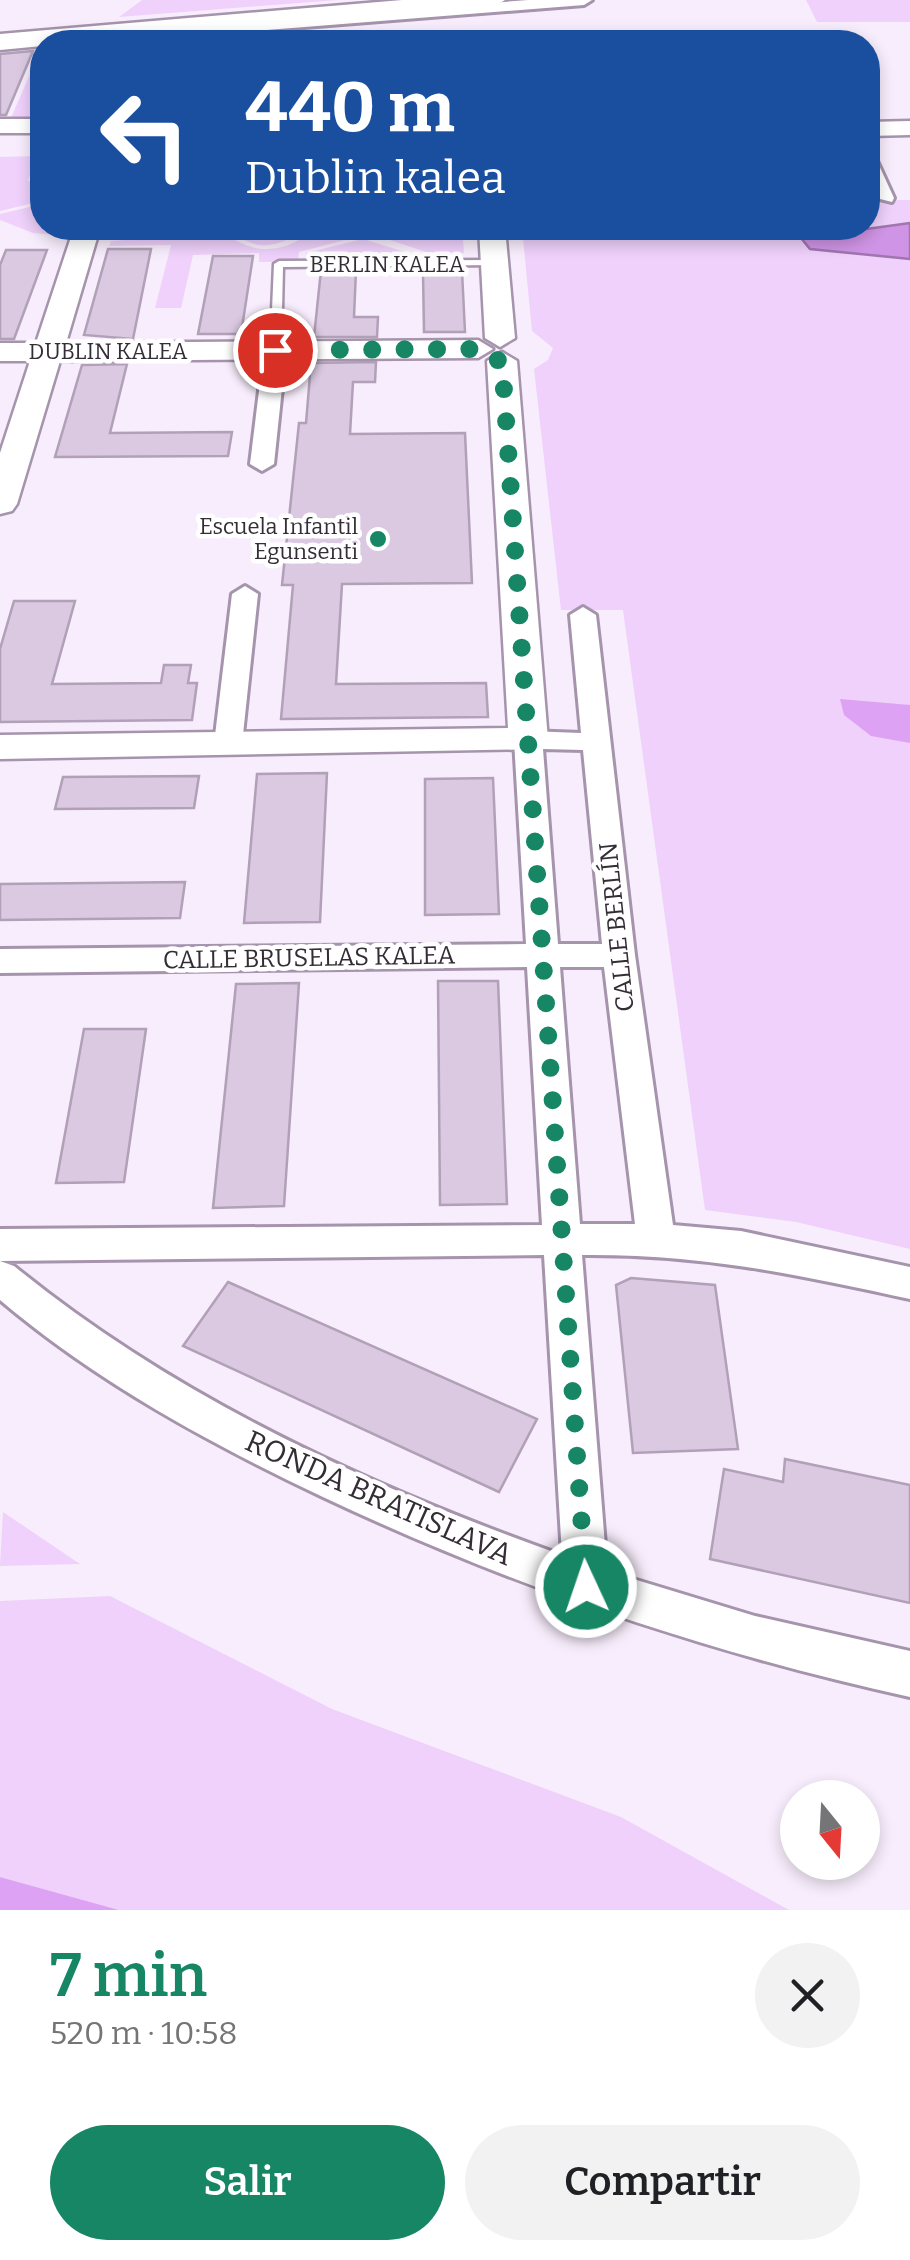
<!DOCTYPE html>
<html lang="es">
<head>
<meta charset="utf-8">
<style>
	body { margin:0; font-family:Bitter,serif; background:#f2f2f2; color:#202124; height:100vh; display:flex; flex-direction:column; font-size:38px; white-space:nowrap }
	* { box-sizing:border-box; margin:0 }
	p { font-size:32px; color:#757577 }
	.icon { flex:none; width:55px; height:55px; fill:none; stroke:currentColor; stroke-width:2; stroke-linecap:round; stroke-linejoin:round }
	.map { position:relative; height:1910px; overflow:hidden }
	.panel { display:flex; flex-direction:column; background:#fff; flex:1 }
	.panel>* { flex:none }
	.banner { position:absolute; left:30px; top:30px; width:850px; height:210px; border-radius:40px; box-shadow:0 5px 15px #0003; background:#1a4fa0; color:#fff; overflow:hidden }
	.needle { width:65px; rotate:162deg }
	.buttons { position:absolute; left:780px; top:1780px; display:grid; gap:20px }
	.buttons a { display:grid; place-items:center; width:100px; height:100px; border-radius:50%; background:#fff; box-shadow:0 5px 15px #0003; font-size:50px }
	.pin { position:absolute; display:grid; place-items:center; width:85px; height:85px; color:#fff; margin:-42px; border:5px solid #fff; border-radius:50%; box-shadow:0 2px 10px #0007 }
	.me { position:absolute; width:110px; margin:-55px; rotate:357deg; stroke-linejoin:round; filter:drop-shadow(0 0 8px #0008) }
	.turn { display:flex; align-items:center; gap:35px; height:210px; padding:0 50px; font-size:45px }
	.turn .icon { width:130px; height:130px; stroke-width:2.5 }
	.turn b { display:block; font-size:70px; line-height:85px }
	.round { display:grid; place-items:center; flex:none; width:105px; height:105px; border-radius:52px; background:#f2f2f2 }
	.head { display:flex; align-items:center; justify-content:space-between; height:170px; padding:0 50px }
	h1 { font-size:60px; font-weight:600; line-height:75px; color:#168664 }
	.button { display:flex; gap:20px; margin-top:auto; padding:20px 50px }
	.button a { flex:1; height:115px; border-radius:60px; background:#168664; color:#fff; font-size:40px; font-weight:600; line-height:115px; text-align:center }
	.button a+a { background:#f2f2f2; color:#202124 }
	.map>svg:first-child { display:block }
	.green { fill:#efd1fb }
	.forest { fill:#dea2f4 }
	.water { fill:#cf94e5; stroke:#a075b0; stroke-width:2.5 }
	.building { fill:#dac9e1; stroke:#b1a0b7; stroke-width:2.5 }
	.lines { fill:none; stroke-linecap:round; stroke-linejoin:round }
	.lane-casing { stroke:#a594ac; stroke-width:5 }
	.street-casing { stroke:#a594ac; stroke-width:6 }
	.secondary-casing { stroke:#a594ac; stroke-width:5 }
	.highway-casing { stroke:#a594ac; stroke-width:5 }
	.lane { fill:#fff; fill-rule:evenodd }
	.street { fill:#fff; fill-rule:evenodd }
	.secondary { fill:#fff; fill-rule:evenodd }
	.highway { fill:#fff; fill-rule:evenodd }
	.route { stroke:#168664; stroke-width:18; stroke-dasharray:0 32.4 }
	.poi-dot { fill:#168664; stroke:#fff; stroke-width:4 }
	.labels { text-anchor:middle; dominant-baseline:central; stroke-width:9; stroke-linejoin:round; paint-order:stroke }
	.far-street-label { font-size:22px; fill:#342d36; stroke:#fff }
	.far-poi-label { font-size:22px; fill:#342d36; stroke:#fff; text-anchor:end }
	.street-label { font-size:25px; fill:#342d36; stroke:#fff }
	.near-street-label { font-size:30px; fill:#342d36; stroke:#fff }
</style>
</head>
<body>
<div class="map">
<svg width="910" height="1910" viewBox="0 0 910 1910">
	<rect width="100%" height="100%" fill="#f8edfc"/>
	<g class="green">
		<polygon points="142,0 337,0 119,17"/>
		<polygon points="806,0 910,0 910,22 817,22"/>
		<polygon points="40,51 42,118 11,118"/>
		<polygon points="36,156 28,181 42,181 42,201 0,211 0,157"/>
		<polygon points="868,200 910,200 910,1249 796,1222 705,1210 623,610 561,610 534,369 548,360 553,348 532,331 522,228 868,228"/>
		<polygon points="42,204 42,228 58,228 55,235 33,233 0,220 0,214"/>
		<path d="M201,228C226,228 240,250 267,249C312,247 303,215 364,235L299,252L298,262H259V253L193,255L181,308H155L171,245L109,246L111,241L157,238Z"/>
		<path d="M224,228H311C271,248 263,254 224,228Z"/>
		<polygon points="426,228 462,228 464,253 426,252 384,238"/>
		<polygon points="363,239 428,259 428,261 306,262 306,253"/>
		<polygon points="3,1512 80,1564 0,1566"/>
		<polygon points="110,1596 332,1709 621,1817 789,1910 119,1910 0,1877 0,1601"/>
	</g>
	<g class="forest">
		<polygon points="840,699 910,705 910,743 871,736 844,715"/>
		<polygon points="0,1877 119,1910 0,1910"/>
	</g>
	<polygon class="water" points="910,223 910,259 810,249 801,238"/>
	<g class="building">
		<polygon points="33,51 6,115 0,115 0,54"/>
		<polygon points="108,249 151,249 133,339 84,335"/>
		<polygon points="6,250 47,250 14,339 0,339 0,265"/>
		<polygon points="213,256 253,256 241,334 198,334"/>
		<polygon points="321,270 356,270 354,317 378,317 377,337 314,337"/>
		<polygon points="462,271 465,332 424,332 423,272"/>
		<polygon points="376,362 375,382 353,382 350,434 465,433 472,583 342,584 336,684 486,683 488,717 281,719 293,585 282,585 299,423 306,423 311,363"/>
		<polygon points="127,364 110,433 232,432 228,456 55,457 82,365"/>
		<polygon points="14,601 75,601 52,684 161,683 164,665 191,665 188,683 197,683 192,720 0,722 0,649"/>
		<polygon points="327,773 320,922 244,923 257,774"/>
		<polygon points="199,776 194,808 55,809 63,777"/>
		<polygon points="493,778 499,914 425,915 425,779"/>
		<polygon points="185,882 180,918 0,920 0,884"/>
		<polygon points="438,981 498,981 507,1204 440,1205"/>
		<polygon points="299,983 284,1206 213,1208 236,984"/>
		<polygon points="84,1029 146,1029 124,1182 56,1183"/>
		<polygon points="631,1278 715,1285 738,1449 633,1453 616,1285"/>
		<polygon points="228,1282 537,1419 499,1492 183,1346"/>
		<polygon points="785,1459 910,1485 910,1603 710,1559 724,1469 783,1482"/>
	</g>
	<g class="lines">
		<defs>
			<polygon id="lane" points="495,260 500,263 498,265 283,267 282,310 277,313 272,310 274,264 279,261"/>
			<g id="street">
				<polygon points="528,0 592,0 584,5 116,42 56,42 64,37"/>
				<polygon points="868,156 877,161 894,198 892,202 876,198 868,180"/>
				<polygon points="275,344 286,350 274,464 262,471 250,464 264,350"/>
				<polygon points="245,586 258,594 242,744 228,753 214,744 232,594"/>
				<path d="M583,607L596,615L635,955L673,1225L741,1231L910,1267V1299C794,1274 703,1254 582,1255L607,1571L755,1616L910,1651V1697C705,1652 512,1586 323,1497C209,1443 97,1382 0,1300V1261L14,1266C174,1397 368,1486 562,1555L544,1255L0,1261V1229L542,1225L527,967L0,973V949L526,944L514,740L528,731L581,733L570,615ZM543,749L583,750L602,944H558ZM560,967H604L635,1224H580Z"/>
			</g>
			<g id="secondary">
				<rect x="0" y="119" width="42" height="14"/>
				<polygon points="910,121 910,135 868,136 868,122"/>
				<polygon points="74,228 100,228 66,343 478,340 493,349 478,358 60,361 17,504 12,511 0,514 0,453 30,361 0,361 0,343 36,343"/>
				<polygon points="479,228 505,228 515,338 500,347 485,338"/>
				<polygon points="502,352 517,361 548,740 542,749 0,759 0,735 508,728 487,361"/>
			</g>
			<polygon id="highway" points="402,0 505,0 492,8 42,42 42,46 0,50 0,34"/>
		</defs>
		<use href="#lane" class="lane-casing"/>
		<use href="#street" class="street-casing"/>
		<use href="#secondary" class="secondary-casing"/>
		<use href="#highway" class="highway-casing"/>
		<use href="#lane" class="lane"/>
		<use href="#street" class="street"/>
		<use href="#secondary" class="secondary"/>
		<use href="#highway" class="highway"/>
	</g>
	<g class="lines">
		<polyline class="route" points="275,350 478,349 485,357 502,361 586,1587"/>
	</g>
	<circle class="poi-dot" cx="378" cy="539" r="10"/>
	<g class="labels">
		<g class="far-street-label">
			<text x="387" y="264">BERLIN KALEA</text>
			<text x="108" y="351">DUBLIN KALEA</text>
		</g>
		<g class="far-poi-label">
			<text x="358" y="526">Escuela Infantil<tspan x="358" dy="25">Egunsenti</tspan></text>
		</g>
		<g class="street-label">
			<text transform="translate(617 927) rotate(-96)">CALLE BERLÍN</text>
			<text transform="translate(309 958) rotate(-1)">CALLE BRUSELAS KALEA</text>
		</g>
		<g class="near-street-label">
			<text transform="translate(379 1498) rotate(24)">RONDA BRATISLAVA</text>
		</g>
	</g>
</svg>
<div class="buttons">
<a><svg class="needle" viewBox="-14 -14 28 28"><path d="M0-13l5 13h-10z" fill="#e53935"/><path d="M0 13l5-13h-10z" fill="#757577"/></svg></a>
</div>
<div class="pin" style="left:275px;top:350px;background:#d93025"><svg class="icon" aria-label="arrive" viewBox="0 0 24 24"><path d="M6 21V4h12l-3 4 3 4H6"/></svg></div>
<svg class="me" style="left:586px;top:1587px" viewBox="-20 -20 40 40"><circle r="17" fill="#168664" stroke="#fff" stroke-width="3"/><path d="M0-11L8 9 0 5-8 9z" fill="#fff"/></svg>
<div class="banner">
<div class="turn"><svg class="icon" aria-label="left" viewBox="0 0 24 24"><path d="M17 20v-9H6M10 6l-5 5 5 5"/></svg><div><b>440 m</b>Dublin kalea</div></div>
</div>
</div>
<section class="panel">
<div class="head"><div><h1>7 min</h1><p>520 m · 10:58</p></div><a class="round"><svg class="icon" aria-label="close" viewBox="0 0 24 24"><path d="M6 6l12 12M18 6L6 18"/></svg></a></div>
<div class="button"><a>Salir</a><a>Compartir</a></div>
</section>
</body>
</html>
